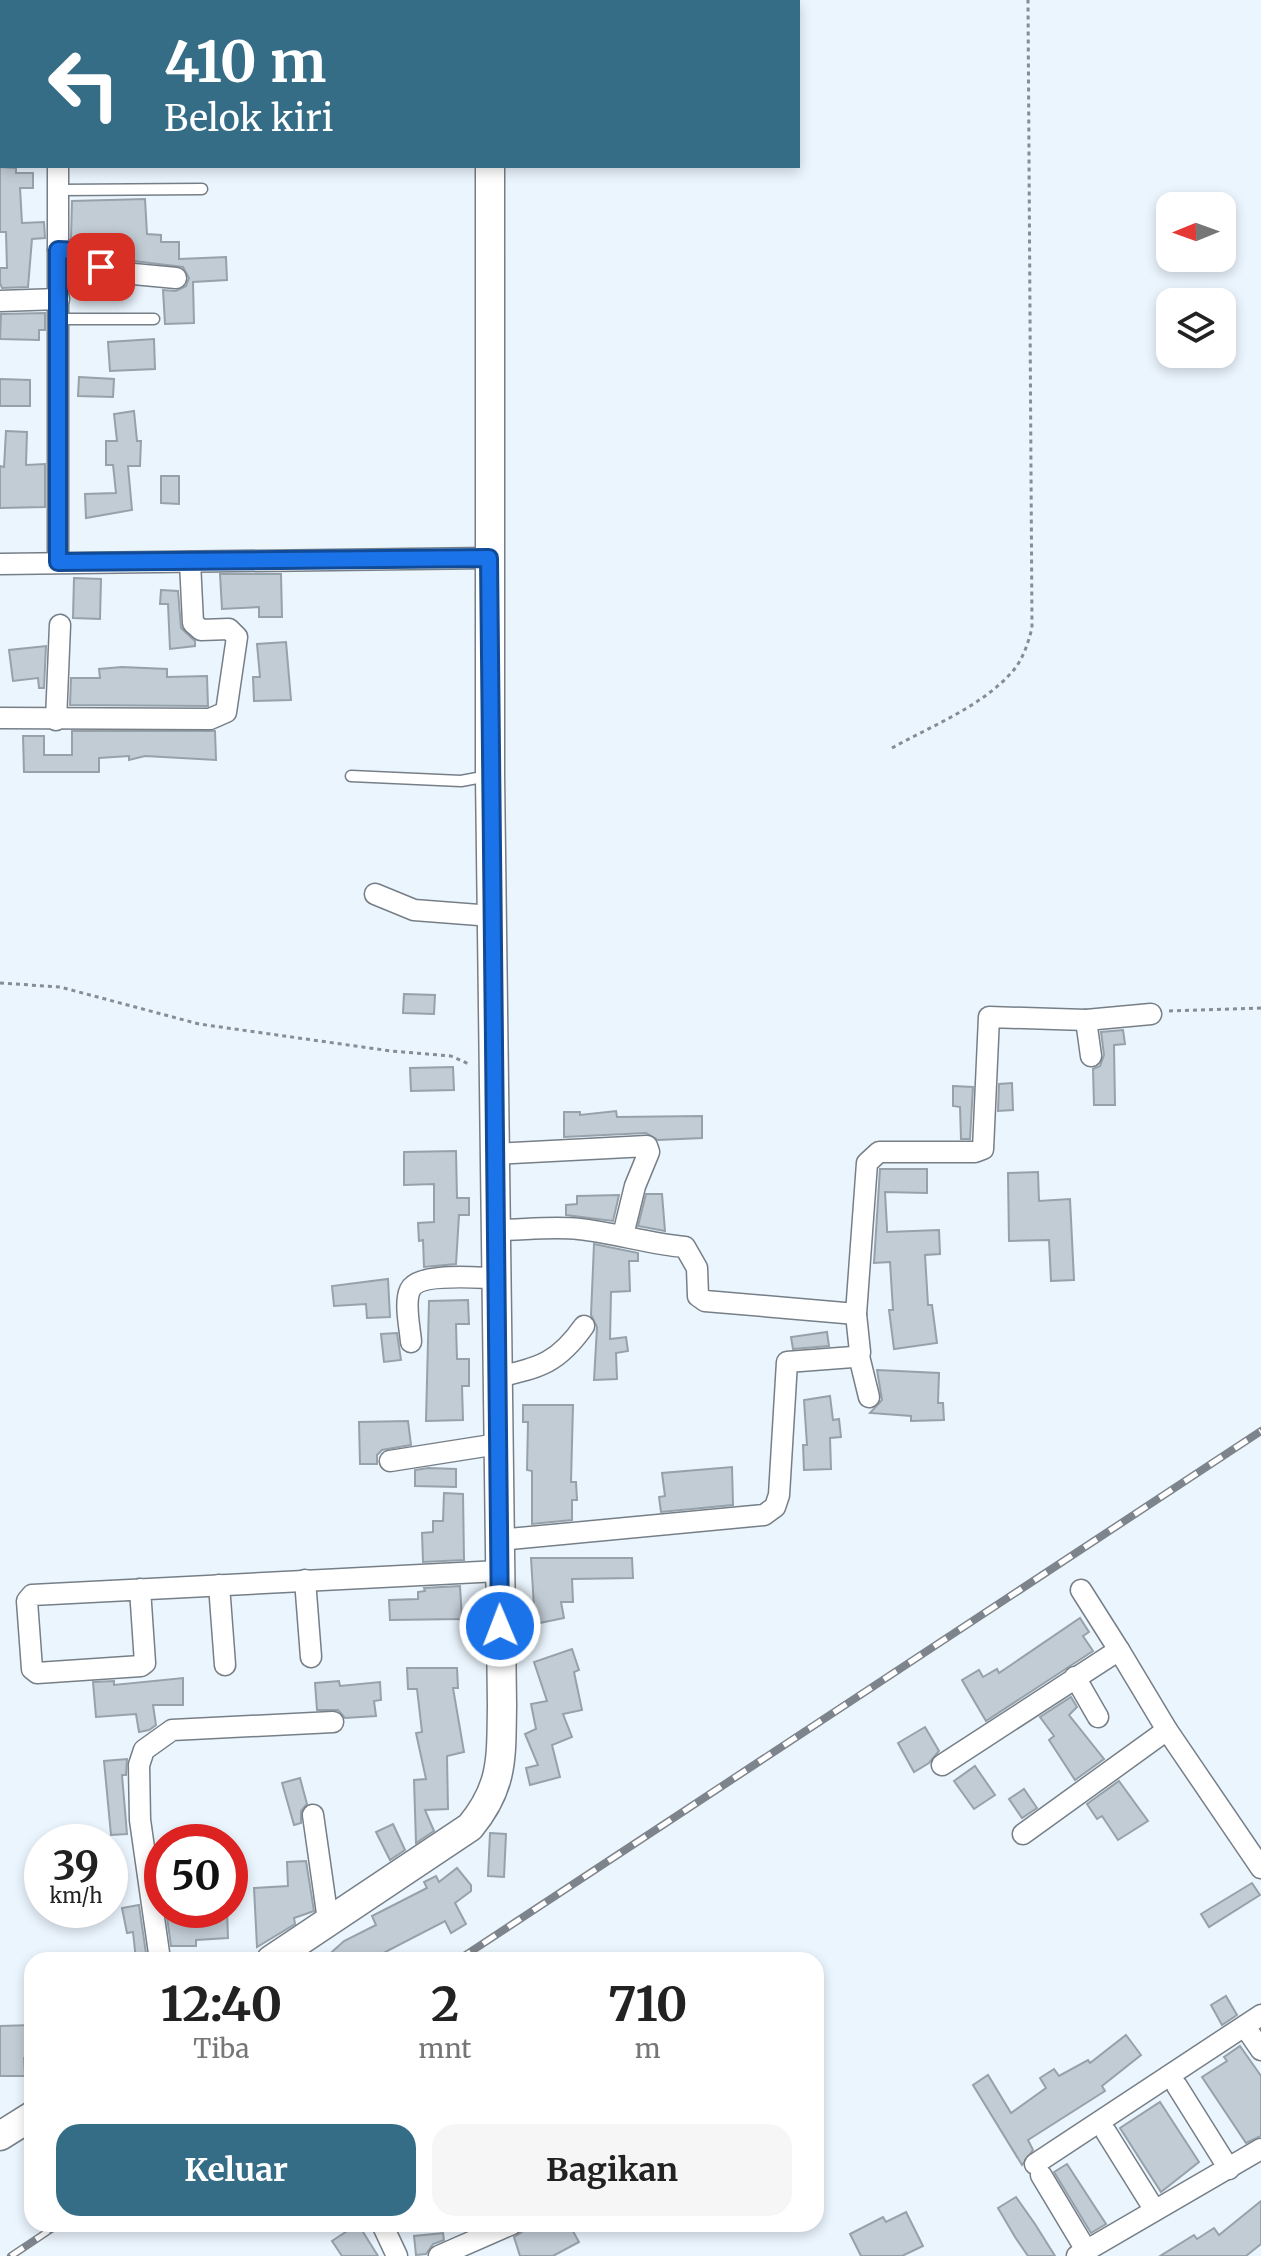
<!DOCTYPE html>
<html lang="id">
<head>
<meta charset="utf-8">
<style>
	body { margin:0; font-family:Merriweather,serif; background:#f6f6f6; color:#222; height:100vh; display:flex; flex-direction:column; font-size:30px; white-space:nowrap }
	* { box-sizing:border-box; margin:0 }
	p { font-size:26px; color:#767676 }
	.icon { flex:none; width:44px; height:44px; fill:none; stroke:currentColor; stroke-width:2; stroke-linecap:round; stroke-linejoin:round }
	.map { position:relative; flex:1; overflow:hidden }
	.details { position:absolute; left:24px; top:1952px; width:800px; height:280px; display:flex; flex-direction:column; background:#fff; border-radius:24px; box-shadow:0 4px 12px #0003 }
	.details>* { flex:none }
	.guide { position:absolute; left:0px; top:0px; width:800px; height:168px; box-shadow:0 4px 12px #0003; background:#356d87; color:#fff; overflow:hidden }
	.needle { width:52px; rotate:269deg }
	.buttons { position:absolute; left:1156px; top:192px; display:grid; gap:16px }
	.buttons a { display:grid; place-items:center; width:80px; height:80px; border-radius:16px; background:#fff; box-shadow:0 4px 12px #0003; font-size:40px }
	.speed { position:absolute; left:24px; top:1824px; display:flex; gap:16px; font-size:40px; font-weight:700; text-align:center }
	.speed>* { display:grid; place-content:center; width:104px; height:104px; border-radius:50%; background:#fff; box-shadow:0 4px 12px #0003; line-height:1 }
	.speed small { font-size:20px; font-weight:400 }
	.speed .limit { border:12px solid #d22; background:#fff; color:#111 }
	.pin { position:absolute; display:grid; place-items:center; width:68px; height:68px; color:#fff; margin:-34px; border-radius:16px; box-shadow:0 4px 12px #0006 }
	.me { position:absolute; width:88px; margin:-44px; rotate:359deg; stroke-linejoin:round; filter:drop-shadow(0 0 6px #0008) }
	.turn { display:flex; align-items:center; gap:28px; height:168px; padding:0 32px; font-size:36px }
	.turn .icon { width:104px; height:104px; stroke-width:2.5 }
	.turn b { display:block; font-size:56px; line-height:68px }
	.eta { display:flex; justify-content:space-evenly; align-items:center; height:136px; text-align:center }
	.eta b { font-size:48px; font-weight:700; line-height:56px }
	.primary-button { display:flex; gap:16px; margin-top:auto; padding:16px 32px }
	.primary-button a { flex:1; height:92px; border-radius:24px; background:#356d87; color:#fff; font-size:32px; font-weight:700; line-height:92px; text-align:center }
	.primary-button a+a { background:#f6f6f6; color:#222 }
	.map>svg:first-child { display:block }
	.building { fill:#c2ccd5; stroke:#97a1a9; stroke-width:2 }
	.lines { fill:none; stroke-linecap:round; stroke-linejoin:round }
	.service-casing { stroke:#767f87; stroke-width:13 }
	.minor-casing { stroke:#767f87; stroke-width:23 }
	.secondary-casing { stroke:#767f87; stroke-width:31 }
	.path { stroke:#878d94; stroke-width:3; stroke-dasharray:4 4; stroke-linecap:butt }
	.service { stroke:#fff; stroke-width:10 }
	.minor { stroke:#fff; stroke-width:20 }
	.secondary { stroke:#fff; stroke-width:28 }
	.rail-casing { stroke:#7e848b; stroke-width:8 }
	.rail { stroke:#fff; stroke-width:5; stroke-dasharray:15; stroke-linecap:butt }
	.route-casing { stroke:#114b97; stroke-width:20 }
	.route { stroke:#1a73e8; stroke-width:14 }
</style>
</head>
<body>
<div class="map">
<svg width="1261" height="2256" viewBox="0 0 1261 2256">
	<rect width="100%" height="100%" fill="#ebf5fe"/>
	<g class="building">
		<polygon points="0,167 16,168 16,173 33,173 33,188 20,188 22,223 44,222 45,238 32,239 28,287 2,288 0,283 0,268 7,268 6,232 0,232"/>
		<polygon points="145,199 147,234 161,235 161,242 179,242 179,259 226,257 227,280 193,282 194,323 165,324 163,290 176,291 186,286 189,278 183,267 117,259 89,240 71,238 72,201"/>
		<polygon points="71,264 93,275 93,287 71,287"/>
		<polygon points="45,313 45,330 39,330 39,340 0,339 1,314"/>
		<polygon points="154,339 155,369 110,371 108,342"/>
		<polygon points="79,377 114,379 113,397 78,396"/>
		<polygon points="0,379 30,380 30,406 0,406"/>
		<polygon points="134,411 137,441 141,441 140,466 128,466 132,510 86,518 85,494 116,493 113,465 106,465 106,441 117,441 114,414"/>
		<polygon points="6,431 27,432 26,465 45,464 45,507 0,508 0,466 4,467"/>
		<polygon points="161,476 179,476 179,504 161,503"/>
		<polygon points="220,574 281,574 282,617 259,617 259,607 222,609"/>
		<polygon points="74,578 101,579 100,619 73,618"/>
		<polygon points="161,590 178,591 181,628 195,641 195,646 170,649 168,604 160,604"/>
		<polygon points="286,642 291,700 254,701 253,677 260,677 257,644"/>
		<polygon points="46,646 44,688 39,688 38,678 13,681 9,650"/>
		<polygon points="122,667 167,669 167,677 207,676 208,706 70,705 71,678 100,678 99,669"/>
		<polygon points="72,731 215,731 216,760 145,756 129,760 129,756 99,758 99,772 24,772 23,736 44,736 44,755 72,755"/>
		<polygon points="404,994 435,995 434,1014 403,1013"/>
		<polygon points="1123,1030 1125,1044 1114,1045 1115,1105 1094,1105 1093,1069 1100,1066 1104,1055 1101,1032"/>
		<polygon points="453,1067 454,1090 411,1091 410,1068"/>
		<polygon points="1012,1083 1013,1110 998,1111 999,1084"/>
		<polygon points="953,1086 973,1087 970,1139 961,1139 960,1107 953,1106"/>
		<polygon points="616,1111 617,1117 702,1116 702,1138 658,1140 646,1133 564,1137 564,1112 580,1112 580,1115"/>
		<polygon points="456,1151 457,1198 469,1198 469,1215 459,1215 456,1264 424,1267 423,1240 419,1241 418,1223 434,1222 434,1184 404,1185 404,1152"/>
		<polygon points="880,1169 927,1169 927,1193 885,1192 887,1228 887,1232 939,1230 940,1254 925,1255 928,1305 932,1305 937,1343 894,1349 889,1310 893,1310 890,1262 874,1263"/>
		<polygon points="1038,1172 1039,1201 1070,1199 1074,1280 1051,1281 1049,1240 1009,1241 1008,1173"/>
		<polygon points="646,1194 662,1194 665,1231 638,1226"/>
		<polygon points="619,1195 613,1221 566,1215 566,1205 577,1204 577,1196"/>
		<polygon points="594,1244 638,1253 638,1261 629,1261 630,1291 611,1292 610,1339 626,1337 628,1351 616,1353 617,1379 594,1380 597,1327 591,1315"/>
		<polygon points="388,1279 390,1317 367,1318 366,1304 334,1306 332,1286"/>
		<polygon points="468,1300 469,1324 456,1324 457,1359 469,1359 469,1386 462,1386 463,1420 426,1421 429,1301"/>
		<polygon points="827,1332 829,1346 793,1349 791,1337"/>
		<polygon points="397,1333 401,1360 384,1362 381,1334"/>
		<polygon points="877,1370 939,1373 938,1403 943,1403 944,1420 911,1421 911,1416 870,1413 882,1400"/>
		<polygon points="830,1396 833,1420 839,1419 841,1437 830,1438 831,1469 804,1470 803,1445 807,1445 804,1400"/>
		<polygon points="523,1405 573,1405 571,1482 576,1482 577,1500 572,1500 572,1520 532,1524 532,1471 527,1470 528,1422 523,1422"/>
		<polygon points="408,1421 411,1445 382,1450 377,1455 377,1464 360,1464 359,1422"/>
		<polygon points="732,1467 733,1505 661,1512 659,1497 665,1496 662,1473"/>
		<polygon points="428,1468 456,1469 456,1487 415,1486 415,1470"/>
		<polygon points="444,1493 463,1494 464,1560 423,1562 422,1533 433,1532 433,1521 443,1521"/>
		<polygon points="531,1558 632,1558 633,1578 572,1579 573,1602 561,1602 564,1618 535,1624"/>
		<polygon points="460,1586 462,1619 390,1620 389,1600 418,1599 418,1592 425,1591 424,1588"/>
		<polygon points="1080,1618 1089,1632 1083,1636 1093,1651 986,1721 962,1680 979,1670 983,1677 997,1669 999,1673"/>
		<polygon points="572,1649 579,1670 574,1672 582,1710 563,1714 572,1737 552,1745 560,1777 530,1785 526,1768 538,1765 525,1734 536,1729 531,1704 547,1701 534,1662"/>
		<polygon points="407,1668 457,1668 458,1688 453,1688 464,1752 447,1756 448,1809 425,1810 434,1831 416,1843 414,1780 426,1779 416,1733 422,1732 417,1689 408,1689"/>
		<polygon points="183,1678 183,1705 153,1705 156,1725 149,1730 139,1732 136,1714 96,1717 93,1682 114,1681 114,1685"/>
		<polygon points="339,1681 340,1686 380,1682 381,1700 374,1701 376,1716 345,1718 338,1710 317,1710 315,1683"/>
		<polygon points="1071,1697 1077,1707 1069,1715 1104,1759 1075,1780 1049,1740 1054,1736 1040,1717"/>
		<polygon points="925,1727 939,1751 929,1763 914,1772 898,1743"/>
		<polygon points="127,1759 126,1775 122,1775 127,1834 111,1835 104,1761"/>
		<polygon points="975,1766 995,1795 974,1809 954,1781"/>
		<polygon points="300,1778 307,1804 301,1811 301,1823 294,1825 282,1783"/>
		<polygon points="1119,1781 1148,1821 1118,1840 1102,1816 1097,1819 1087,1804"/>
		<polygon points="1024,1789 1037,1808 1022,1818 1009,1799"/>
		<polygon points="393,1824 405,1850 390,1860 376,1832"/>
		<polygon points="490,1833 506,1834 504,1877 488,1876"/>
		<polygon points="306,1861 314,1911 294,1918 295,1924 257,1947 254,1888 288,1886 287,1862"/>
		<polygon points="457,1868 471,1885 471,1891 455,1903 466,1924 451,1933 445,1921 370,1960 323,1960 344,1941 376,1925 372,1916 427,1888 424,1882 436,1876 439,1882"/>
		<polygon points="1252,1883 1260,1895 1209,1927 1201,1914"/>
		<polygon points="139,1905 147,1960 136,1960 133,1932 127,1933 122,1908"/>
		<polygon points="166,1910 227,1910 228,1938 196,1940 196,1946 171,1946"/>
		<polygon points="1226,1996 1237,2015 1222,2025 1211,2005"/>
		<polygon points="32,2025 32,2058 24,2058 25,2076 0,2076 0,2026"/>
		<polygon points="1126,2035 1141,2055 1102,2086 1105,2091 1028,2140 1033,2150 1022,2165 973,2085 988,2075 1011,2113 1046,2088 1040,2078 1054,2069 1059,2076 1088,2060 1090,2063"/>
		<polygon points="1240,2046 1261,2076 1261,2136 1246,2143 1202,2077 1227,2061 1224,2057"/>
		<polygon points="1160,2102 1199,2162 1161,2192 1120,2128"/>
		<polygon points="1067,2164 1106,2224 1091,2233 1054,2172"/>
		<polygon points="1016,2197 1035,2224 1055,2256 1028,2256 1015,2237 998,2208"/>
		<polygon points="1261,2201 1261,2244 1246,2256 1160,2256 1194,2235 1197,2239 1214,2228 1219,2235"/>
		<polygon points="906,2212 923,2246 902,2256 861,2256 850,2234 883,2217 886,2222"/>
		<polygon points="358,2224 378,2256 342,2256 332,2241"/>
		<polygon points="525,2224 569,2224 579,2242 553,2256 520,2256 514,2237 522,2232"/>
		<polygon points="443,2233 444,2240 433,2244 426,2254 416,2255 414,2236"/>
	</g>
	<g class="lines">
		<defs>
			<g id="service">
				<polyline points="59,190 202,189"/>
				<polyline points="60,319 154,319"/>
				<polyline points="351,776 461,781 488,776"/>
			</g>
			<g id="minor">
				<polyline points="57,0 57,2"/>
				<polyline points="0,152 2,152"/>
				<polyline points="58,250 82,251 112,272 176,278"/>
				<polyline points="0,301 59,299"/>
				<polyline points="58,562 58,166"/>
				<polyline points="0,564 489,558"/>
				<polyline points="0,718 210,719 226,712 237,637 229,629 201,630 193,623 190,562"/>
				<polyline points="56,720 60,625"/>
				<polyline points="375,894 414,910 492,916"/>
				<polyline points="1086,1020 1091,1056"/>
				<polyline points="495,1154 647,1146 649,1152 635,1186 623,1235"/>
				<path d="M496,1230C523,1230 552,1226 579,1229C616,1233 649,1244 685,1247L697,1268L698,1296L705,1301L856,1314"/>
				<path d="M411,1342C410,1328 404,1303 410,1290C418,1272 477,1278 496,1278"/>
				<polyline points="859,1356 869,1397"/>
				<path d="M498,1377C541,1367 558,1363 584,1326"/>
				<polyline points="390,1461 498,1444"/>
				<polyline points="499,1540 764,1515 775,1507 779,1495 787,1362 853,1357 860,1352 856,1314 867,1163 879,1152 975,1152 983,1149 989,1017 1086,1020 1151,1014"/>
				<polyline points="305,1580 311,1657"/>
				<polyline points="219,1585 225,1665"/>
				<polyline points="140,1589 145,1663 141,1666 37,1673 32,1669 27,1601 32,1595 499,1571"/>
				<polyline points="1081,1590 1119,1650"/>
				<polyline points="1075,1677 1098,1717"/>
				<polyline points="942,1765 1119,1650 1167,1730 1261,1868"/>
				<polyline points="313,1815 328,1920"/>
				<polyline points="1023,1834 1167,1730"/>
				<polyline points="160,1960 140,1820 139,1765 144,1750 172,1730 333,1722"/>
				<polyline points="1250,2034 1261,2050"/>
				<polyline points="1177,2086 1229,2169"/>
				<polyline points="1106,2132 1154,2209"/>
				<polyline points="1035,2164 1261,2015"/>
				<polyline points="1041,2175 1086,2250"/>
				<polyline points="382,2224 397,2256"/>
				<polyline points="439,2256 512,2224"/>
				<polyline points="1077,2256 1261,2149"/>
			</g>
			<g id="secondary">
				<polyline points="490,2 490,0"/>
				<path d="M271,1960L470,1827C504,1786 501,1757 502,1706L490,775V166"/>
				<polyline points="0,2136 32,2116"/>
			</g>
		</defs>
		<use href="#service" class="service-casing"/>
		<use href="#minor" class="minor-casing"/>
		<use href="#secondary" class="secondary-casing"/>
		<g class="path">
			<path d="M892,748C931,726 981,707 1012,672C1023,660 1028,643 1032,628L1028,0"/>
			<polyline points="0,983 60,987 199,1024 391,1051 451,1056 471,1065"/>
			<polyline points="1169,1011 1261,1008"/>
		</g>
		<use href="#service" class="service"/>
		<use href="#minor" class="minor"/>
		<use href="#secondary" class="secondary"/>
		<defs>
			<g id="rail">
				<polyline points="458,1960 1261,1431"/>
				<polyline points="11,2256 59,2224"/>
			</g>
		</defs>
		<use href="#rail" class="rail-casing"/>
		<use href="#rail" class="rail"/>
	</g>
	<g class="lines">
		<defs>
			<polyline id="route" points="101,267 82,251 58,250 58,562 489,558 500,1626"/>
		</defs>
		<use href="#route" class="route-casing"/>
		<use href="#route" class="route"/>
	</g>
</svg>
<div class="buttons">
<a><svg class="needle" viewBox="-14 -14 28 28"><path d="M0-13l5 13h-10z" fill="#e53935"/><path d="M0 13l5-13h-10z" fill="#767676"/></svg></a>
<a><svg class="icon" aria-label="layers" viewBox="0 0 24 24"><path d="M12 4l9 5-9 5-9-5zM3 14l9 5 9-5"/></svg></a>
</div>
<div class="speed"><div>39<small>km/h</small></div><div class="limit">50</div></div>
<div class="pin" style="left:101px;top:267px;background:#d93025"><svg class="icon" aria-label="arrive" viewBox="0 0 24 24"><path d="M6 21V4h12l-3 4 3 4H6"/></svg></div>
<svg class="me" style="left:500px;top:1626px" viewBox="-20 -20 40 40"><circle r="17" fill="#1a73e8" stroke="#fff" stroke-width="3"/><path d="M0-11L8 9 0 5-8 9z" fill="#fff"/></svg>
<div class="guide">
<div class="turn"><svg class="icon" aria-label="left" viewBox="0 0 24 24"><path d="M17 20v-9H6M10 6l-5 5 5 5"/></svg><div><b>410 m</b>Belok kiri</div></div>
</div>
<section class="details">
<div class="eta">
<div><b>12:40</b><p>Tiba</p></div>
<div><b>2</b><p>mnt</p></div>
<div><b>710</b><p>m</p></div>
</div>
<div class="primary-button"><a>Keluar</a><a>Bagikan</a></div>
</section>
</div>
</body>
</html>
